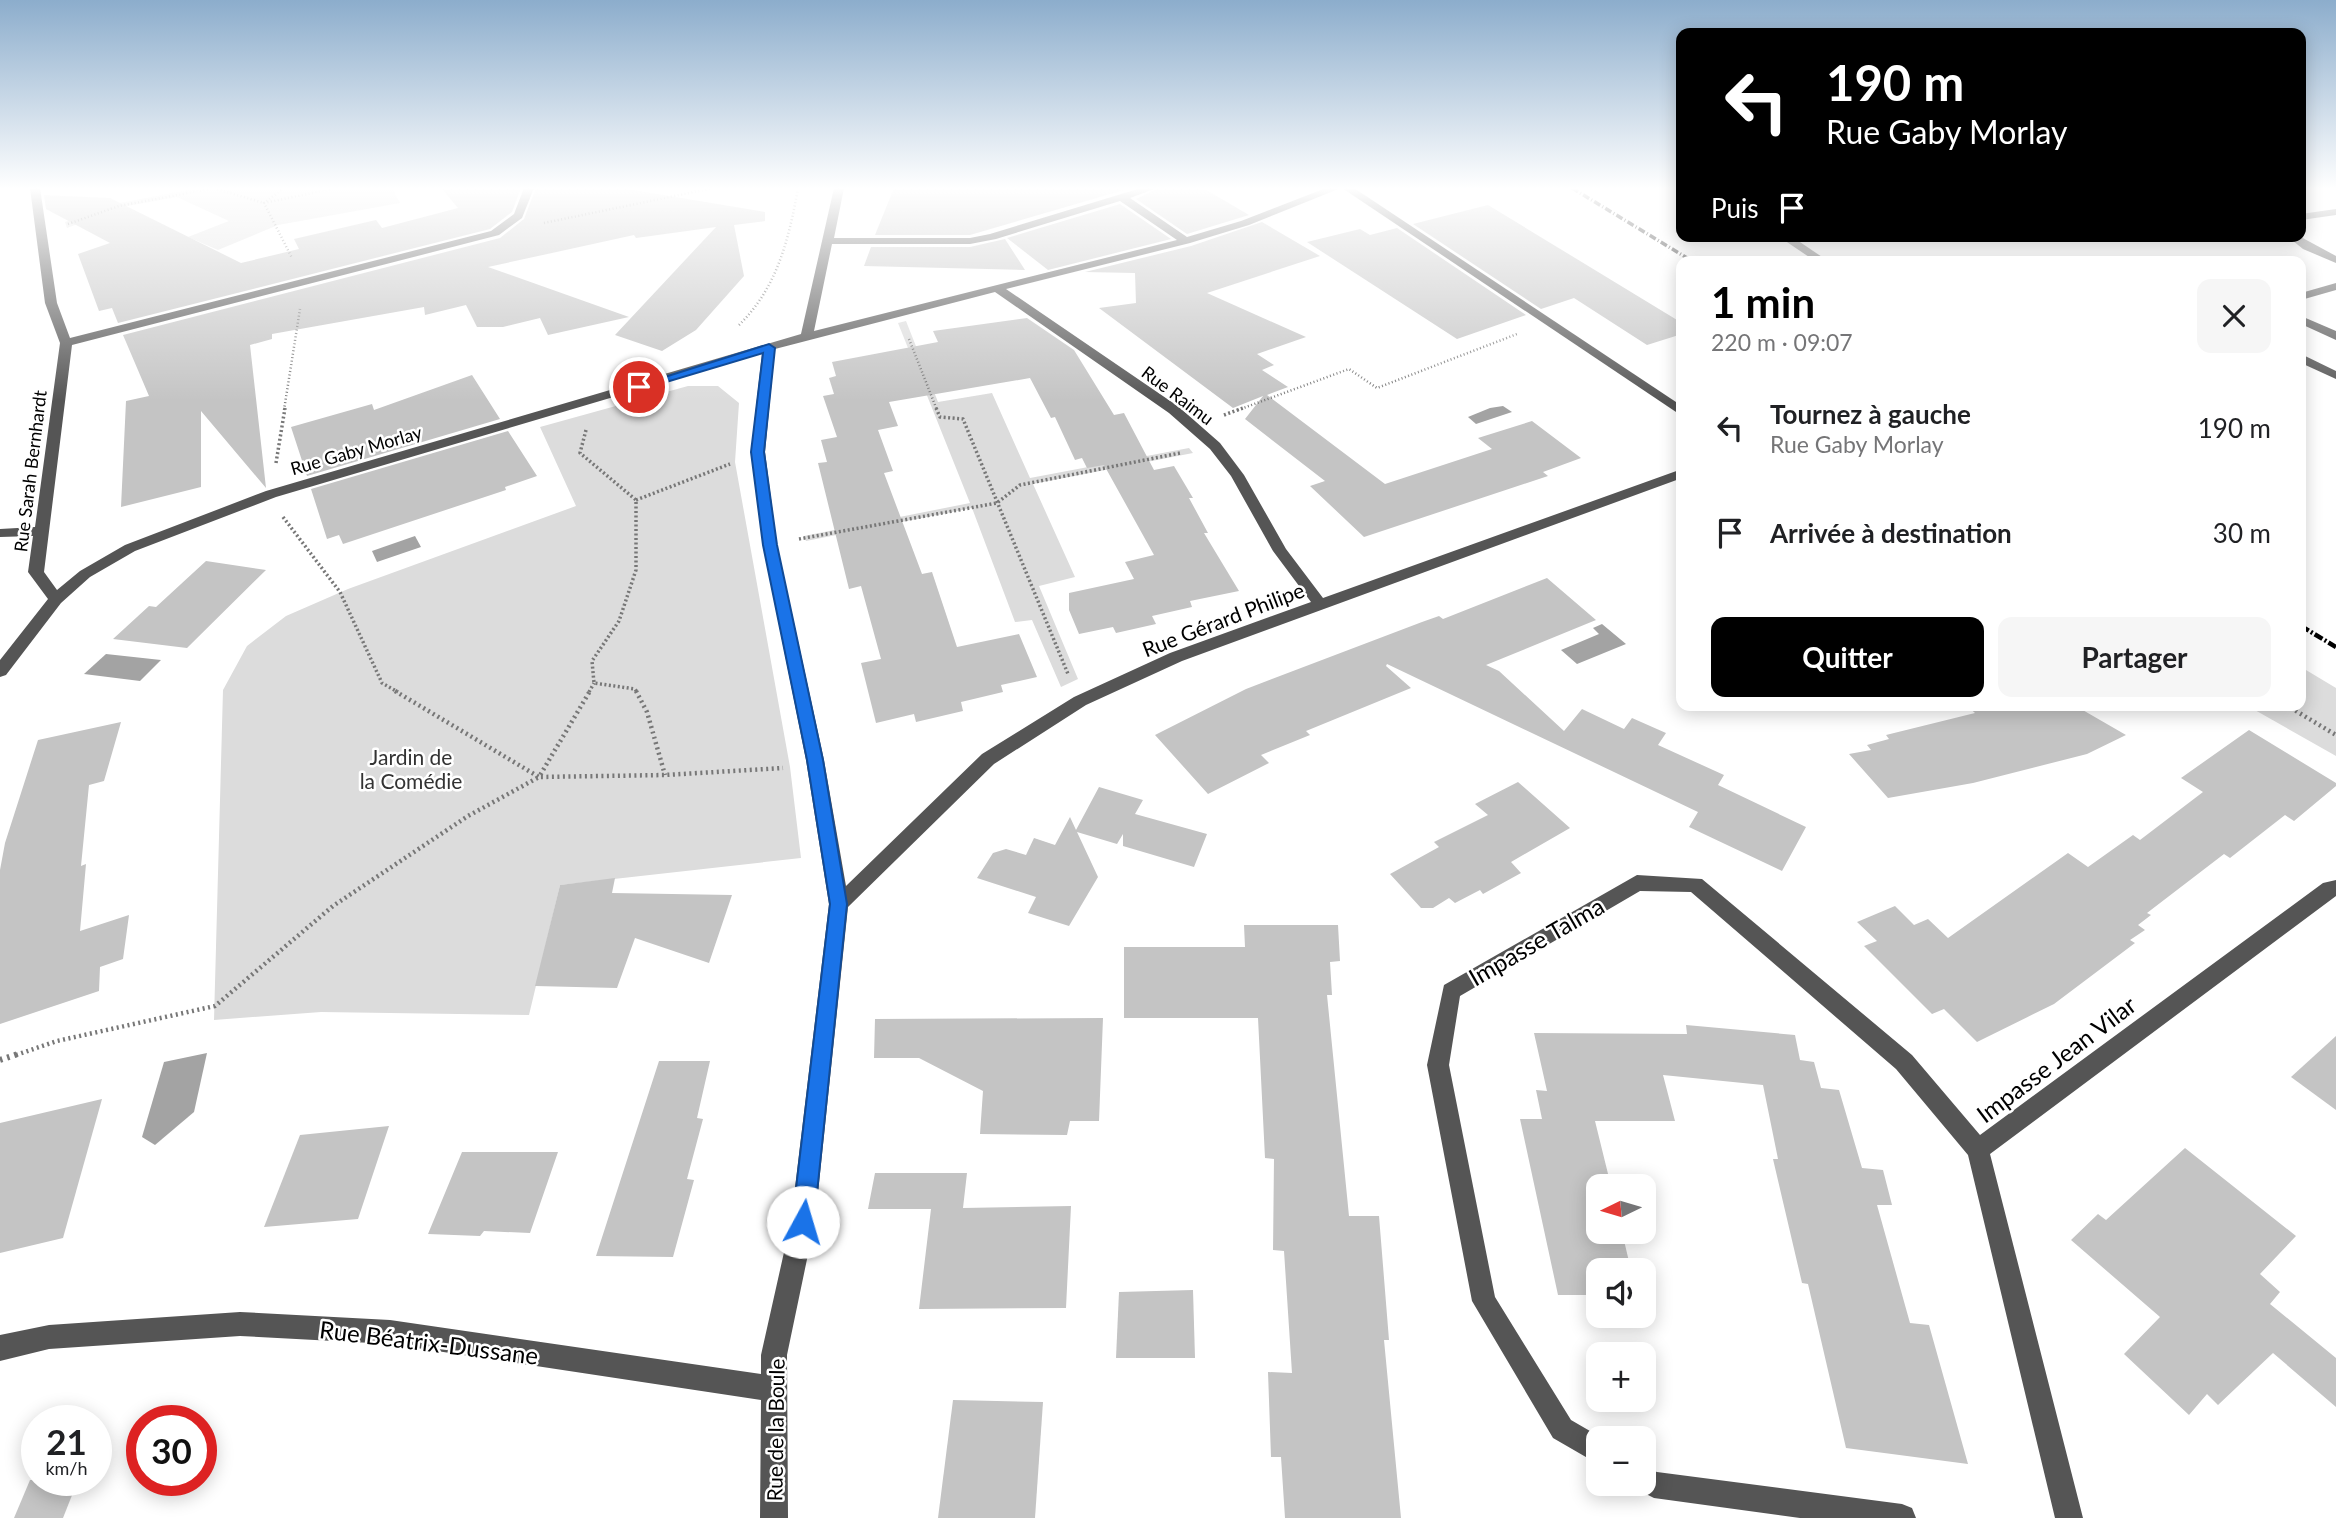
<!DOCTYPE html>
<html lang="fr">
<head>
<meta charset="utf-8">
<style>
	body { margin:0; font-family:Lato,sans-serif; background:#f6f6f6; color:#202124; height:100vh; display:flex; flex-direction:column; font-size:26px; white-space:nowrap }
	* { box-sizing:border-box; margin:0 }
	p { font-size:23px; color:#757577 }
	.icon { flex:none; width:38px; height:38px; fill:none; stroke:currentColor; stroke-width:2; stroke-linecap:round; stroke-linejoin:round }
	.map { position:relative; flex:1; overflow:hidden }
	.details { position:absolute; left:1676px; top:256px; width:630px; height:455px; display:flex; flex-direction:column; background:#fff; border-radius:14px; box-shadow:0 4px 18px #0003 }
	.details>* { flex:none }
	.hud { position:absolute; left:1676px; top:28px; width:630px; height:214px; border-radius:14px; box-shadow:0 4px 18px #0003; background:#000; color:#fff; overflow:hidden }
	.needle { width:46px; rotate:265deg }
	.controls { position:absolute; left:1586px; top:1174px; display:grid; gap:14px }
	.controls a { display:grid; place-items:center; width:70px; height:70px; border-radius:14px; background:#fff; box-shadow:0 4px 18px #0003; font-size:35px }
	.speed { position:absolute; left:21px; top:1405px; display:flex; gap:14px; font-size:35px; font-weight:700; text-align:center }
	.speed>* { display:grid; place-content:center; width:91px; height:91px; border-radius:50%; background:#fff; box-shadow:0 4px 18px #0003; line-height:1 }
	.speed small { font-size:18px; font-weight:400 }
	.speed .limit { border:10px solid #d22; background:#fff; color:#111 }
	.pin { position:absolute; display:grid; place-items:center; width:60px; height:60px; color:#fff; margin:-30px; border:4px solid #fff; border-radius:50%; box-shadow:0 2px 7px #0007 }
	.me { position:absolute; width:77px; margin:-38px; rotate:6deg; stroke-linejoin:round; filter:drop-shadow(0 0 5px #0008) }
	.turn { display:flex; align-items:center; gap:24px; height:147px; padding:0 35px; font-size:32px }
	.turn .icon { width:91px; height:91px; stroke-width:2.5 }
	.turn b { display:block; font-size:49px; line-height:60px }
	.then { display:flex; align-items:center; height:66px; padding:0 35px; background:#0003; gap:14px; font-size:26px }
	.round { display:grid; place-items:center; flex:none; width:74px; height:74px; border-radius:14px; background:#f6f6f6 }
	.overview { display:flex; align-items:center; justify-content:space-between; height:119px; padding:0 35px }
	h1 { font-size:42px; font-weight:700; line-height:52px; color:#000 }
	.action { display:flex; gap:14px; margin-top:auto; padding:14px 35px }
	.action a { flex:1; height:80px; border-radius:14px; background:#000; color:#fff; font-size:28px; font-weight:700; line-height:80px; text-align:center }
	.action a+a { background:#f6f6f6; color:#202124 }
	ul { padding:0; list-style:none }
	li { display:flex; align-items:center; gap:21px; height:105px; padding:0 35px }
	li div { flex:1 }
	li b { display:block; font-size:26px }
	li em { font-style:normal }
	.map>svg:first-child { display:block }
	.green { fill:#dcdcdc }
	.water { fill:#a3a3a3 }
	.building { fill:#c4c4c4 }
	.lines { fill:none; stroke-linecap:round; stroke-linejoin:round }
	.path-far3 { stroke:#777; stroke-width:2.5; stroke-dasharray:1 2.5; stroke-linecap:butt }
	.path-far2 { stroke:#777; stroke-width:3.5; stroke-dasharray:2 2.5; stroke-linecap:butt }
	.path-far1 { stroke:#777; stroke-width:4.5; stroke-dasharray:2 3.5; stroke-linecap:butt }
	.path { stroke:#777; stroke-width:6; stroke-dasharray:2.5 5; stroke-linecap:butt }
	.minor { fill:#555; fill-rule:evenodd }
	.rail-far1 { stroke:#000; stroke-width:3.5; stroke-dasharray:7 2.5 1 2.5; stroke-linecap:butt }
	.rail { stroke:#000; stroke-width:4.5; stroke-dasharray:9 2.5 2 2.5; stroke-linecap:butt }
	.route { fill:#1a73e8; stroke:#114b97; stroke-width:2 }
	.labels { text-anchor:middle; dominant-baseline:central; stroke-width:5; stroke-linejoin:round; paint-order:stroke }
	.far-street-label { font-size:18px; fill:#000; stroke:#fff }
	.street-label { font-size:21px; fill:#000; stroke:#fff }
	.park-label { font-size:21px; fill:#333; stroke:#fff }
	.near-street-label { font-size:24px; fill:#000; stroke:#fff }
</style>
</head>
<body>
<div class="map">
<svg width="2336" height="1518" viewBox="0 0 2336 1518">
	<rect width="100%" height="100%" fill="#fff"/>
	<g class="green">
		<polygon points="198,188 392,188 400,203 278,225 218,250 188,237 229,221 177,197 122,207 67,228 65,222 120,203"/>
		<polygon points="906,321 938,402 992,393 1030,478 1189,448 1193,453 1033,484 1075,577 1039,586 1078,679 1061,687 1032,620 1015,622 972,508 806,541 804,536 970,503 898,323"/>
		<polygon points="688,386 718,386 739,403 735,462 790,767 801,858 560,885 529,1015 321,1012 214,1020 223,690 247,646 286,616 348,589 576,506 540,427"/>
		<polygon points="2301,667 2336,688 2336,756 2246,705 2301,705"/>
	</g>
	<g class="water">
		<polygon points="1503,406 1512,412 1476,424 1468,417 1490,408"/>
		<polygon points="415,536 421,547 377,562 372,551"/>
		<polygon points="1602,624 1626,644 1577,664 1561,650 1599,634 1593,628"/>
		<polygon points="106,654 161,660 140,681 84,674"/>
		<polygon points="207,1053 194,1112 155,1145 142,1137 164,1062"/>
	</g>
	<g class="building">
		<polygon points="441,188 521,188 512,212 490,229 118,323 112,308 99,311 78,254 110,243 46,209 44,195 110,198 241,263 299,249 294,239 376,220 382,228 458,208"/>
		<polygon points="536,188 621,188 765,212 765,221 734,225 744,276 696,330 662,351 615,335 716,227 636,238 634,235 488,267 629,317 548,335 540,318 503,327 477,327 466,305 425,315 424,307 272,334 272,339 250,345 266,488 201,411 201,487 121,507 126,401 149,396 123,335 500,238 524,219"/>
		<polygon points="894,188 1131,188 970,235 875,235"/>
		<polygon points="1159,188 1203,188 1249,215 1187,234 1136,199"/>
		<polygon points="1120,204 1171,239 1048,270 1007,238"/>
		<polygon points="1488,205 1682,323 1682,334 1647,345 1574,298 1541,309 1413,224"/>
		<polygon points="1262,222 1320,256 1207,293 1306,337 1257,354 1274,365 1262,370 1288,387 1267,395 1385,484 1492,449 1478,438 1532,421 1581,458 1543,472 1548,476 1364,537 1310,486 1325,481 1245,419 1263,396 1233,408 1099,308 1136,303 1135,273 1085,272 1191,246"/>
		<polygon points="1397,228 1526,315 1457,339 1307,242 1360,229 1370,235"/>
		<polygon points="1005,239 1025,270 864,266 871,247 970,247"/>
		<polygon points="1027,318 1074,350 1114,415 1124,413 1154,470 1174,466 1193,498 1189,498 1208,533 1204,533 1239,591 1190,601 1192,607 1152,616 1156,624 1116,633 1113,627 1079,634 1069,610 1069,593 1134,579 1125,562 1154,555 1104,465 1087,468 1082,458 1075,460 1055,417 1051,418 1030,378 889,402 898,426 878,430 893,471 884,473 922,574 932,572 957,647 1019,634 1037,677 1001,685 1003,692 961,702 963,711 916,722 914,714 876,723 861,663 881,659 861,586 849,589 818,463 827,462 821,440 837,437 823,396 834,394 829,378 836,376 832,362 938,342 933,331"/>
		<polygon points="472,375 500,419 307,476 291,427 372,404 374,410"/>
		<polygon points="508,431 537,476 505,487 506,490 343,544 339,535 327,539 311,489"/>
		<polygon points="206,561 266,570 187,648 113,639 149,606 156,607"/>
		<polygon points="1547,578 1596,620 1486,665 1499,671 1564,731 1582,709 1624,729 1632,718 1666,733 1658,745 1724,775 1718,785 1806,827 1782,871 1689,827 1698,812 1387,664 1386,666 1411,688 1306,731 1310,735 1261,755 1269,763 1208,794 1155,735 1246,689 1422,622 1439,616 1443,619"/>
		<polygon points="1966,705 2074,705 2126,735 2087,754 1973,783 1888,798 1849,754 1871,750 1867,745 1889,739 1886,735 1975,713"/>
		<polygon points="121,722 104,781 89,785 81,866 86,864 80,931 129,915 123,959 100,967 99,991 0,1024 0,870 5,843 38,740"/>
		<polygon points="2249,730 2336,783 2336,786 2294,821 2285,815 2230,858 2224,854 2147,913 2151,915 2138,925 2145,930 2130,940 2135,943 2054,1004 1977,1042 1944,1009 1932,1014 1864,946 1877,941 1857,922 1895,906 1914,925 1928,919 1948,938 2068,853 2088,867 2133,835 2140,840 2203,792 2181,778"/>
		<polygon points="1518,782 1570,828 1511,862 1521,873 1483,894 1480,890 1455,903 1449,898 1433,908 1421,908 1390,874 1439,847 1434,842 1488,815 1475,804"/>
		<polygon points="1099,787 1143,800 1135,814 1207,834 1194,867 1123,846 1123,834 1117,844 1077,832 1098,877 1069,926 1028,913 1036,897 977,878 993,853 1006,849 1026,855 1034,838 1055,845 1070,817 1076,830"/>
		<polygon points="615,878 612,893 732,895 709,963 635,938 617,988 535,986 560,885"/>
		<polygon points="1244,925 1338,925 1340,961 1330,962 1332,995 1327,995 1349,1216 1379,1216 1389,1340 1384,1340 1401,1518 1285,1518 1281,1457 1271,1457 1268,1372 1292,1373 1284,1251 1273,1250 1274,1159 1265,1158 1258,1018 1124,1018 1124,947 1245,947"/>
		<polygon points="1103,1018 1099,1121 1070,1121 1067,1135 980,1134 983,1091 919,1058 874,1058 875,1019"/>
		<polygon points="1686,1025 1795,1035 1800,1060 1814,1062 1821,1088 1839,1090 1862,1168 1883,1170 1892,1205 1877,1205 1910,1323 1929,1325 1968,1464 1846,1448 1808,1284 1802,1283 1773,1159 1778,1159 1763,1085 1663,1075 1675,1121 1595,1121 1611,1186 1598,1186 1598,1232 1622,1232 1631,1270 1598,1270 1598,1295 1558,1295 1520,1119 1542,1119 1536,1090 1547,1091 1534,1033 1687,1034"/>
		<polygon points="2336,1036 2336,1110 2291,1077"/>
		<polygon points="659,1061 710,1061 697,1118 703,1119 687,1179 694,1180 673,1257 596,1256"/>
		<polygon points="102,1099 63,1238 0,1253 0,1123"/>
		<polygon points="389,1126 358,1219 264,1227 300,1135"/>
		<polygon points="2185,1148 2296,1236 2260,1274 2280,1292 2270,1304 2336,1358 2336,1407 2273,1353 2218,1405 2207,1394 2189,1415 2124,1354 2160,1317 2071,1240 2098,1214 2106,1220"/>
		<polygon points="462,1152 558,1152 530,1233 484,1231 480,1236 428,1234"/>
		<polygon points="875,1173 967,1173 963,1208 1071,1206 1066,1308 919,1309 931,1209 868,1209"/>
		<polygon points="1193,1290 1195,1358 1116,1358 1119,1292"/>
		<polygon points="953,1400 1043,1402 1035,1518 938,1518"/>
		<polygon points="30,1480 78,1480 63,1518 14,1518"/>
	</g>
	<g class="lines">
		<g class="path-far3">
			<polyline points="284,188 264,203 292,258"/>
			<polyline points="544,223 713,188"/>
			<polyline points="68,224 119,206 214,188 264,203 336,188"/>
			<path d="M739,325C777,288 789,239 798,188"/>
			<polyline points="909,339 937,410"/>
			<polyline points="284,410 300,309"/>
			<polyline points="1238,410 1349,369 1377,388 1517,334"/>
		</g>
		<g class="path-far2">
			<polyline points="936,408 940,417 963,419 1068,674"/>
			<polyline points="1224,415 1243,408"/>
			<polyline points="586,430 580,453 636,500 636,570 619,621 592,661 594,683 635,689 637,692"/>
			<polyline points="276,463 285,408"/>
			<polyline points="636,500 730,464"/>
			<polyline points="283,517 340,592 382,683 398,692"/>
			<polyline points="799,539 997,503 1020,485 1180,453"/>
			<polyline points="589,692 594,683"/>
		</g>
		<g class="path-far1">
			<polyline points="395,691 539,777 590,691"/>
			<polyline points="636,691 647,712 665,775"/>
			<polyline points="2286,705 2336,735"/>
			<polyline points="16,1055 57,1041 215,1006 333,906 468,816 539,777 665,775 783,768"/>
		</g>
		<polyline class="path" points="0,1060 21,1053"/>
		<g class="minor">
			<path d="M30,188H40L57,303L70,338L491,231L514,214L524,188H534L522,218L499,235L72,345L44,572L57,590L80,571L125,545L266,491L801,334L834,188H844L834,238H970L990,234L1141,188H1157L1130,198L1187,237L1241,221L1326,188H1341L1249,225L1190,243L1006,289L1179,407L1220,443L1244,475L1286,549L1323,598L1682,469V478L1182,661L1086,705L994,764L848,907L815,1221L787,1355L788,1518H760L761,1400L390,1344L240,1336L49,1349L0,1361V1335L49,1325L240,1312L390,1320L761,1374V1355L791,1221L829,904L806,760L763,545L751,452L762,353L276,497L135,551L90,577L61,603L6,675L0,677V660L48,599L28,572L33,536L0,537V529L35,527L60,343L45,303ZM1120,201L1177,240L814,331L832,244H970L996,239ZM995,292L1169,413L1210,449L1231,476L1273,551L1311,602L1170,653L1074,697L982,754L846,886L824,760L777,545L765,452L775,349Z"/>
			<polygon points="1342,188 1354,188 1682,406 1682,416"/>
			<polygon points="2336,209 2336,215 2301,220 2301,214"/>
			<polygon points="1778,236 1791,236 1828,261 1815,261"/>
			<polygon points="2287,236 2299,236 2336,256 2336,263 2303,249"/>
			<polygon points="2336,283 2336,290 2301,300 2301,293"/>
			<polygon points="2301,316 2336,331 2336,340 2301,324"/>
			<polygon points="2301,354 2336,371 2336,379 2301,363"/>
			<polygon points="1637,875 1702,879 1912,1055 1980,1135 2323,883 2336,880 2336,896 1990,1154 2083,1518 2055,1518 1968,1155 1896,1069 1691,892 1640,891 1460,996 1449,1065 1495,1297 1571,1420 1602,1438 1598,1438 1598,1464 1553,1438 1472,1301 1427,1065 1444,985"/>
			<polygon points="1643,1466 1657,1472 1902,1504 1912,1508 1916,1518 1800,1518 1654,1498 1634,1488 1632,1484 1643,1484"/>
		</g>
		<polyline class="rail-far1" points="1572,188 1692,261"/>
		<polyline class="rail" points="2301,626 2336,647"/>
	</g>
	<linearGradient id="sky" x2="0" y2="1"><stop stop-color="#8cadcc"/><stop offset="0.47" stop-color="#fff"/><stop offset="1" stop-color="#fff" stop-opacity="0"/></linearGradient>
	<rect width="2336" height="401" fill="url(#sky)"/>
	<polygon class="route" points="769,344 775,348 764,452 777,545 823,760 847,904 814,1222 811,1229 803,1232 796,1229 792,1222 830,904 807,760 763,545 751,452 763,353 643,389 633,387"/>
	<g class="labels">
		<g class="far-street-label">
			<text transform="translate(1178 395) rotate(37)">Rue Raimu</text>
			<text transform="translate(356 450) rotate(-16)">Rue Gaby Morlay</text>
			<text transform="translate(30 471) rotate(-83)">Rue Sarah Bernhardt</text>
		</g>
		<g class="street-label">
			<text transform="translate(1223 619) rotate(-21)">Rue Gérard Philipe</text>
			<text transform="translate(775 1430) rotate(-89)">Rue de la Boule</text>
		</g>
		<g class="park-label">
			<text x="411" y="756">Jardin de<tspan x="411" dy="24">la Comédie</tspan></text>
		</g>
		<g class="near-street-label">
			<text transform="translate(1536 941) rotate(-30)">Impasse Talma</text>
			<text transform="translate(2056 1059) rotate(-37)">Impasse Jean Vilar</text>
			<text transform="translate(429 1342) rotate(7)">Rue Béatrix-Dussane</text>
		</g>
	</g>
</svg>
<div class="controls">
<a><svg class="needle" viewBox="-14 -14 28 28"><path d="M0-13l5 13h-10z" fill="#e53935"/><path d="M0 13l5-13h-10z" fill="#757577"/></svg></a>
<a><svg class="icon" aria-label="sound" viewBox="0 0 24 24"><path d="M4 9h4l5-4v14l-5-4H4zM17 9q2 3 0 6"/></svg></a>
<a>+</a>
<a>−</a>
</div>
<div class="speed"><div>21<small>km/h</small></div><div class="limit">30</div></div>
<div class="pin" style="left:639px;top:387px;background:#d93025"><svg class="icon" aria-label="arrive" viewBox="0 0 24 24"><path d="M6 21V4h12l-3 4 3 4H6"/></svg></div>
<svg class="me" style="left:803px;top:1222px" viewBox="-20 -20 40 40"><circle r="19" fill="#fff"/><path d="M0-13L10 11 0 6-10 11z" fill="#1a73e8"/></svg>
<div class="hud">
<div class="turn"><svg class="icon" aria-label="left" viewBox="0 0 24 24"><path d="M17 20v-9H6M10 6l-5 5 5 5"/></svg><div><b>190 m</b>Rue Gaby Morlay</div></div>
<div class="then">Puis<svg class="icon" aria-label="arrive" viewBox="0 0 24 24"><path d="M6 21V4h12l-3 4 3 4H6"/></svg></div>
</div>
<section class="details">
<div class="overview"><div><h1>1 min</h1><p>220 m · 09:07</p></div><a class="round"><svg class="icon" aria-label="close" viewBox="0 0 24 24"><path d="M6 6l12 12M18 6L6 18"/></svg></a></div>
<ul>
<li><svg class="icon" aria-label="left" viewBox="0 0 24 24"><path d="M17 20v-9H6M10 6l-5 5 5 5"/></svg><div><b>Tournez à gauche</b><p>Rue Gaby Morlay</p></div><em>190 m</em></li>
<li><svg class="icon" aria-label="arrive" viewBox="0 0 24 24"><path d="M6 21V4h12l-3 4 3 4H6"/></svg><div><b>Arrivée à destination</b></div><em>30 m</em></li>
</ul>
<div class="action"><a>Quitter</a><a>Partager</a></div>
</section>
</div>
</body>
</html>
